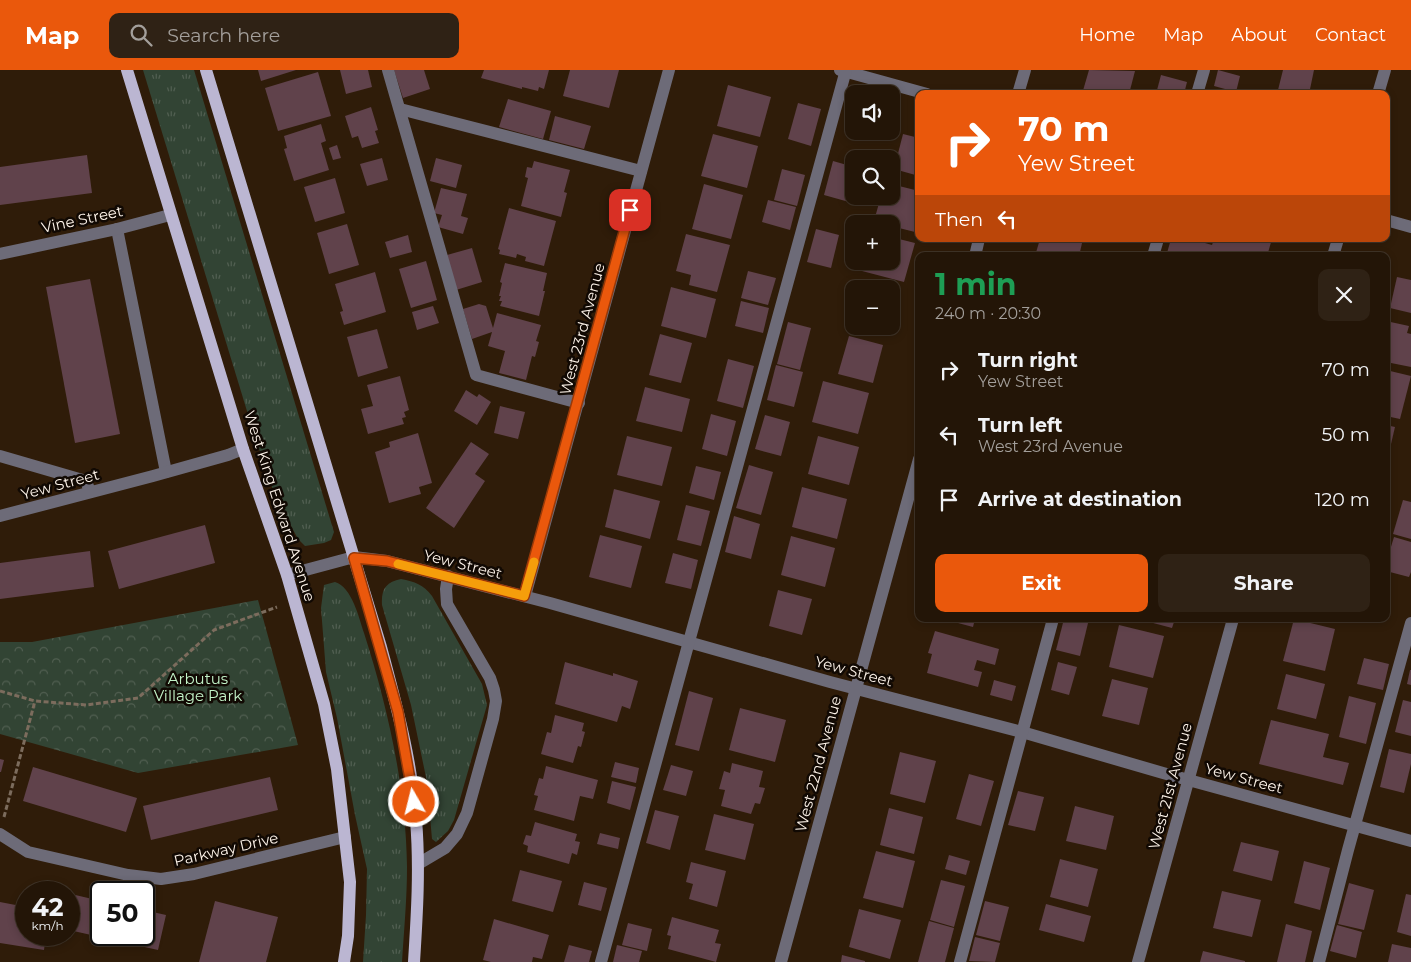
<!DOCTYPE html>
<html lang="en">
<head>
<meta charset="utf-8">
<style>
	body { margin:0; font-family:Montserrat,sans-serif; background:#2f2215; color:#f1f3f6; height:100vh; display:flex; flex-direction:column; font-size:19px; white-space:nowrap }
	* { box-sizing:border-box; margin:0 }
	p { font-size:16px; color:#a39f9b }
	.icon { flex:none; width:28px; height:28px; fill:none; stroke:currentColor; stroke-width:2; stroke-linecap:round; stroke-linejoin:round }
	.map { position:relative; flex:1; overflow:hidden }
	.side { position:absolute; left:915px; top:182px; width:475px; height:370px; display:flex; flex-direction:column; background:#231507; border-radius:10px; box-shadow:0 2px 8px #0003,0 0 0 1px #403428 }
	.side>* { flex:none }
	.guide { position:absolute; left:915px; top:20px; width:475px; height:152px; border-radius:10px; box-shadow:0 2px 8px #0003,0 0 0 1px #403428; background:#ea580c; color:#fff; overflow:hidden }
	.fabs { position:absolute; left:845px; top:15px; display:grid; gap:10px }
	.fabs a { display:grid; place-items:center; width:55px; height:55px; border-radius:10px; background:#231507; box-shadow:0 2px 8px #0003,0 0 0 1px #403428; font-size:25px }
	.speed { position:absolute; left:15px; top:811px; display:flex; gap:10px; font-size:25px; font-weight:700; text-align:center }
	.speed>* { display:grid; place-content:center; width:65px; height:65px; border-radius:50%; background:#231507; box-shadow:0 2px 8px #0003,0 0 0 1px #403428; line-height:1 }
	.speed small { font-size:12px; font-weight:400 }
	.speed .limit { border:2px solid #111; border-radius:8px; background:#fff; color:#111 }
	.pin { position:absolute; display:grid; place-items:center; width:42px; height:42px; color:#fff; margin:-21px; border-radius:10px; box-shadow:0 2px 8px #0006 }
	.me { position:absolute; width:55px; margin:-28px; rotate:352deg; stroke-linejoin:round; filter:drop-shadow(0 0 4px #0008) }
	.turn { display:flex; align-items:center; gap:18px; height:105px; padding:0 20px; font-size:22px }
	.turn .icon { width:65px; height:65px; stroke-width:2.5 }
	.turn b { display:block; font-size:35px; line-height:42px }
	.then { display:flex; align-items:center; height:48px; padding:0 20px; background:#0003; gap:10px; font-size:19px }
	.round { display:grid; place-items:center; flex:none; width:52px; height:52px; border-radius:10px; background:#2f2215 }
	.overview { display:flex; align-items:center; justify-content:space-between; height:85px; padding:0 20px }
	h1 { font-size:30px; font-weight:700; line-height:38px; color:#1e9e55 }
	.action { display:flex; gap:10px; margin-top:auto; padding:10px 20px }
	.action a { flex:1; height:58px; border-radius:10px; background:#ea580c; color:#fff; font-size:20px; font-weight:700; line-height:58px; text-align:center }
	.action a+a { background:#2f2215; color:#f1f3f6 }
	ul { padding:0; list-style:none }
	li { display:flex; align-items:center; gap:15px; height:65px; padding:0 20px }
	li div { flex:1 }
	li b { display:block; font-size:19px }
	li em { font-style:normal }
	header { display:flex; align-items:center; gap:30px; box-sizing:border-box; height:70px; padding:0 25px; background:#ea580c; color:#fff }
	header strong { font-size:24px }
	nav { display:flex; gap:28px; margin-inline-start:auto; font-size:18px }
	.search { width:350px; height:45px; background:#2f2215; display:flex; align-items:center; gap:12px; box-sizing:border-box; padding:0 18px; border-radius:10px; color:#a39f9b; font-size:19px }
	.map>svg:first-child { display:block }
	.grass { fill:url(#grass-tufts) }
	.forest { fill:url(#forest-crowns) }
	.building { fill:#60424b }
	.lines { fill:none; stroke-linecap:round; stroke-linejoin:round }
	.path { stroke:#7c6c5d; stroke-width:3; stroke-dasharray:5 2.5; stroke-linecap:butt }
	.minor { stroke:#6d6b78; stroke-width:12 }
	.major { stroke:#bbb6d2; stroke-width:12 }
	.route-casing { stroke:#983908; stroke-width:12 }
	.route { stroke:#ea580c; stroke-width:9 }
	.slow { stroke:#f59e0b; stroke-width:9 }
	.labels { text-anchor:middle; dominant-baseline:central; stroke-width:5; stroke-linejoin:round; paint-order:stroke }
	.street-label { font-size:15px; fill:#fdf3e9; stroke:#110903 }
	.park-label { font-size:15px; fill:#c3f3c8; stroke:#110903 }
</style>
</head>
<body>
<header>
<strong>Map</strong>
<div class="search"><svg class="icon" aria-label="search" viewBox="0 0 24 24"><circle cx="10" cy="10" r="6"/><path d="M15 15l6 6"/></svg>Search here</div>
<nav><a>Home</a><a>Map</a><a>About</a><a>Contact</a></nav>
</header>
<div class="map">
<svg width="1411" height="892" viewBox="0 0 1411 892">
	<defs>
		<pattern id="grass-tufts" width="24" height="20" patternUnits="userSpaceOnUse" patternTransform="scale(1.25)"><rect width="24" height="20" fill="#324434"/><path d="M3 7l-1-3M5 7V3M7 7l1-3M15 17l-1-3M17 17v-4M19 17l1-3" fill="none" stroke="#515f51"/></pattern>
		<pattern id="forest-crowns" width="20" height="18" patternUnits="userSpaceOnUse" patternTransform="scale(1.25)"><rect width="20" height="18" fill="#324434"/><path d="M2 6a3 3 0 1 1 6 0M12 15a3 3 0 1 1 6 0" fill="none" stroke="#515f51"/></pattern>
	</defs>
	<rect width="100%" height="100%" fill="#2f1c09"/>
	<g class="grass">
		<polygon points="143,0 194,0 334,462 331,470 324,473 305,476 298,469 275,426 254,364"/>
		<path d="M401,509C415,512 423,514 432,526L482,614L487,635L454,750L448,761L436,772L432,769L427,712L411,635L382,535C381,519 386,512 401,509Z"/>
		<path d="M335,512C352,517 359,548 364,563C388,638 406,718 407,797C407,829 404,860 402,892H363L366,845L367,799L355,745L337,648L326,602L321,538L324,515Z"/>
	</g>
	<polygon class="forest" points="258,530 298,675 138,703 0,664 0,572 32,572"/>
	<g class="building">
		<polygon points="258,0 296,0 261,11"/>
		<polygon points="340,0 368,0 372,17 346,24"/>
		<polygon points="394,0 424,0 430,19 403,28"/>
		<polygon points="484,0 549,0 544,19 539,17 538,21 522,17 522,19 481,8"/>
		<polygon points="570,0 619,0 609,38 563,26"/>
		<polygon points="1089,0 1135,1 1129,24 1082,24"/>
		<polygon points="1218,0 1240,6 1236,22 1214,16"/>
		<polygon points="1283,0 1314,0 1309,24 1277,24"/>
		<polygon points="318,2 331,46 278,61 265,18"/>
		<polygon points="1161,5 1187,12 1184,24 1156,24"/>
		<polygon points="728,15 771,27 760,67 717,56"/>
		<polygon points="508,29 551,41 543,69 499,57"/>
		<polygon points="798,33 821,39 811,76 788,69"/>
		<polygon points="371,37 378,60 375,61 379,73 362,78 358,66 352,68 345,46"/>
		<polygon points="555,46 591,56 584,79 549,70"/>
		<polygon points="321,54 326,71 321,73 329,100 294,111 284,79 287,78 284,66"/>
		<polygon points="713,64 758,76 747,118 701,106"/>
		<polygon points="903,64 919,68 919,106 894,99"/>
		<polygon points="337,75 341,88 333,90 329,78"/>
		<polygon points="87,85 92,123 0,135 0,97"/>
		<polygon points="382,88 388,110 367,116 360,94"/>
		<polygon points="436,88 462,95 456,118 430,111"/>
		<polygon points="534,91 570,100 564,122 567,123 561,147 521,136 528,108 525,107 527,97 532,98"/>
		<polygon points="833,91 854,97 854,114 849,132 824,125"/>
		<polygon points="782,99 805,105 797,136 774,130"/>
		<polygon points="335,108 345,143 315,152 304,117"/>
		<polygon points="704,114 743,125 731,169 692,159"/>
		<polygon points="891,114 919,121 919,163 891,156 891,154 874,151 881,126 891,126"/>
		<polygon points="441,118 467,124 461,146 468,148 463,164 438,157 442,145 434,143"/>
		<polygon points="768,130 796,137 790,160 762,152"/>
		<polygon points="509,138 556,151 544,196 525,191 526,187 517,184 516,188 499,184 500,180 498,179"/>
		<polygon points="347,154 359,195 329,204 317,163"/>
		<polygon points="816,159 839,165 831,198 807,192"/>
		<polygon points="686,164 730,175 717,222 689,215 691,205 676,201"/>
		<polygon points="408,165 412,182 390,188 385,172"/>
		<polygon points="891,167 915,173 904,212 862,201 864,191 891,191"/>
		<polygon points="1040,169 1083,169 1079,186 1035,186"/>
		<polygon points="1171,169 1198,169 1198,171 1212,175 1214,169 1272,169 1267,186 1180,186 1167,183"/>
		<polygon points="472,178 482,212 456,220 447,185"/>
		<polygon points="426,191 437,230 411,238 399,199"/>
		<polygon points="505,193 547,203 543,221 545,221 539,246 500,236 502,231 499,231 501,226 499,226 502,213 500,212"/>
		<polygon points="748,201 776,208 768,235 741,228"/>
		<polygon points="375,202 386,242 344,255 340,242 343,241 335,214"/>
		<polygon points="1397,207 1411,210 1411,243 1390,238"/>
		<polygon points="90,209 120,364 75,373 46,217"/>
		<polygon points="868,213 887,218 887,219 866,219"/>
		<polygon points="671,217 716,229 706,268 661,256"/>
		<polygon points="891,219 896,220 892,235 891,235"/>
		<polygon points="741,231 769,238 763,263 735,256"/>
		<polygon points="479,234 486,236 493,258 497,243 541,255 536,271 539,272 535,287 532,286 526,310 499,303 505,281 488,276 492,262 472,269 463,239"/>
		<polygon points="433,236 439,253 417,260 412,242"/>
		<polygon points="1386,251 1409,256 1407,263 1411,264 1411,297 1386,292"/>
		<polygon points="788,252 811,258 800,300 777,294"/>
		<polygon points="871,256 886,256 885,261"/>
		<polygon points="377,259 388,298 358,307 347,267"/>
		<polygon points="660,264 692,273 681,313 649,305"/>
		<polygon points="849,266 883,275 873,313 838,304"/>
		<polygon points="728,289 754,296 743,338 717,331"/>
		<polygon points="776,295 803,302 794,337 767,330"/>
		<polygon points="1386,300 1411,306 1400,349 1386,346"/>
		<polygon points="400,306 409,340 404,342 406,347 402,348 404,354 368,364 361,339 373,336 367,315"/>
		<polygon points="823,311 869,323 858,364 812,352"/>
		<polygon points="645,317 690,329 682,362 636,351"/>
		<polygon points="466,320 477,327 479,324 491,332 477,355 454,341"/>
		<polygon points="500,336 525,342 518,369 494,363"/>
		<polygon points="711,344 736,351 727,386 702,379"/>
		<polygon points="765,345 790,352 781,386 755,379"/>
		<polygon points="1386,355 1395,357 1387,391 1386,390"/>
		<polygon points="418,363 432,413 419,417 421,424 389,433 375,382 390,377 389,372"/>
		<polygon points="627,366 672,377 662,416 617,405"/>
		<polygon points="818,366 859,377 849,415 808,404"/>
		<polygon points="471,372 489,384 475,404 485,411 454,458 426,438"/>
		<polygon points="749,395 773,402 761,445 736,438"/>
		<polygon points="696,396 721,402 714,430 689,423"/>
		<polygon points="802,417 847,429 837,469 792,457"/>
		<polygon points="614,419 660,431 650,469 605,457"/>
		<polygon points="1403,430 1411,432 1411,469 1393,464"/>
		<polygon points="686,435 710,441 701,476 677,470"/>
		<polygon points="734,446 760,454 751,489 725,482"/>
		<polygon points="205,455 215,493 119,519 108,481"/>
		<polygon points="600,465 642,476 631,518 589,507"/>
		<polygon points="791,466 835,478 825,517 781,505"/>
		<polygon points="1394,467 1411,472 1411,502 1409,507 1386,501 1386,493"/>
		<polygon points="90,481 94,517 0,529 0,493"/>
		<polygon points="673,483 698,490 691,519 665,513"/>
		<polygon points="778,520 812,529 802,565 769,556"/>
		<polygon points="943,549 975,549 973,557"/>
		<polygon points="1023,549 1039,549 1038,553"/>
		<polygon points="1064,549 1089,549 1080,586 1056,580"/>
		<polygon points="1138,549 1175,549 1172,558"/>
		<polygon points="1294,549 1335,559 1325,601 1283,591"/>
		<polygon points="1119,555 1164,566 1153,608 1109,597"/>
		<polygon points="935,561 999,579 995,595 977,590 974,600 982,602 978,617 927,603 932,584 928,583"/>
		<polygon points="1364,588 1389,594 1383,620 1357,614"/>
		<polygon points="565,592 613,606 613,603 638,611 630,639 622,636 617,652 555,634"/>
		<polygon points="1058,592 1077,597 1069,625 1051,620"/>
		<polygon points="1410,600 1411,600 1411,615 1407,614"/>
		<polygon points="1286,604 1325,614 1316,649 1277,639"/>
		<polygon points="1112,609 1148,618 1139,655 1102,646"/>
		<polygon points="994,610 1016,616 1012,631 990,625"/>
		<polygon points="689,621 713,628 699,681 675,675"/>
		<polygon points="1349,626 1376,633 1366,674 1339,667"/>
		<polygon points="1403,630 1411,632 1411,666 1395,662"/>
		<polygon points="740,638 786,650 775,692 729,680"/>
		<polygon points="555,645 584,653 582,661 585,662 581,677 578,676 573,693 541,684 547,662 551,663"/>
		<polygon points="1271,650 1329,664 1323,687 1349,693 1343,715 1259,694"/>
		<polygon points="1389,679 1411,684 1411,694 1404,723 1380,717"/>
		<polygon points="900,682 936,691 925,733 890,724"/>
		<polygon points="0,689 4,690 1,702 0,702"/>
		<polygon points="615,692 639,698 636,713 611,707"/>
		<polygon points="732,693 763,701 759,717 765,718 760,734 755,733 751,744 721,736 725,720 719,719 724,701 730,703"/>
		<polygon points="671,695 693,701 686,726 663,720"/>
		<polygon points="546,696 598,710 593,729 580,726 574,751 534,740 538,726 534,725 539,708 543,709"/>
		<polygon points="33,697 137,728 126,762 23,731"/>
		<polygon points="969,704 994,711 981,756 956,749"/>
		<polygon points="270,707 278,740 151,770 143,736"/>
		<polygon points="612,711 636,717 630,740 607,733"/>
		<polygon points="1018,721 1044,727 1035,761 1008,755"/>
		<polygon points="1075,736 1114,746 1106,780 1066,771"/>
		<polygon points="889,738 923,747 914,784 880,775"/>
		<polygon points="655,740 679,746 670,780 646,773"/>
		<polygon points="714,744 754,754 745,790 705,780"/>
		<polygon points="535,752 577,764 575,771 580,772 577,785 572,783 569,794 527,782 528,776 523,774 526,765 531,766"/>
		<polygon points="600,763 620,768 618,779 597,774"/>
		<polygon points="1241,772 1279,781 1272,811 1233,801"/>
		<polygon points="876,781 915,791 903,838 863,828"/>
		<polygon points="949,785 970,791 966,805 945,799"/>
		<polygon points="1060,789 1098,799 1088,837 1050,827"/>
		<polygon points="1304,791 1330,798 1320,840 1294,833"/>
		<polygon points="691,792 726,801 717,837 689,829 693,814 686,812"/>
		<polygon points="520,800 562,811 553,842 512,831"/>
		<polygon points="941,810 965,816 954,857 930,850"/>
		<polygon points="584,812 607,818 601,841 578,835"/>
		<polygon points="1349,813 1374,820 1364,860 1338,854"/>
		<polygon points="1222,821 1261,830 1252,867 1213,858"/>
		<polygon points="71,824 101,831 101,865 144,865 144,840 166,845 158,880 69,860 69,834"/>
		<polygon points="1406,824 1411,825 1411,866 1397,862"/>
		<polygon points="215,831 278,847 266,892 199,892"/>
		<polygon points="985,831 1009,837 1000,871 976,865"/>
		<polygon points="0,832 26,837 26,865 46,865 44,880 0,873"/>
		<polygon points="1046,834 1091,846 1084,872 1039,860"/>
		<polygon points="859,839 901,850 890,889 849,877"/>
		<polygon points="672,847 719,860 715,873 721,874 716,892 668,879 671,866 667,865"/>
		<polygon points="494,849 549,865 542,889 533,887 532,892 491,892 483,890"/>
		<polygon points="929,851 954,858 945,892 918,892"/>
		<polygon points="628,853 652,859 647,881 622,875"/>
		<polygon points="1286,854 1312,861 1305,892 1277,892"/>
		<polygon points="1337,855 1362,862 1356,888 1330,881"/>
		<polygon points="975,867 1000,873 995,892 969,891"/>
		<polygon points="1392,874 1411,878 1411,892 1388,892"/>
		<polygon points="569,875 592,881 589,892 564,892"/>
		<polygon points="617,875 642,881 639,892 613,892"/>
		<polygon points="1203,881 1245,891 1245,892 1200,892"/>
		<polygon points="842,885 865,891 865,892 841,892"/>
	</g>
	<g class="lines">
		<g class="path">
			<polyline points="0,621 35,631 86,635 138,628 214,560 277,537"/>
			<polyline points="4,747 35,631"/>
		</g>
		<g class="minor">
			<polyline points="388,0 476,305 579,333"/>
			<polyline points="840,0 927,24"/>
			<polyline points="1018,24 1025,0"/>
			<polyline points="1197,24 1204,0"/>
			<polyline points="1378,24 1385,0"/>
			<polyline points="400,39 641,101"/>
			<polyline points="1386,150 1411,157"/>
			<polyline points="117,159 166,402"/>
			<polyline points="0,184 117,159 170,145"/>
			<polyline points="975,186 979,169"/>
			<polyline points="1153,186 1158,169"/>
			<polyline points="1333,186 1338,169"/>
			<polyline points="0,386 86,411 90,422"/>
			<polyline points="0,446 153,406 228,385 243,379"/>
			<polyline points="287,505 354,487 387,491 550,533 830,612 1022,662 1163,703 1411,771"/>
			<polyline points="525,526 669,0"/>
			<polyline points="0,764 28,782 128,805 161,809 194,804 345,767"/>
			<polyline points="418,794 445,778 457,764 467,743 493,649 496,631 494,620 490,608 447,534 446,519 448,506"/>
			<polyline points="601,892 846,0"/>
			<polyline points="781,892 919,389"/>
			<polyline points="960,892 1053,549"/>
			<polyline points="1138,892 1233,549"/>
			<polyline points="1319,892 1348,780 1411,553"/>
		</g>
		<g class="major">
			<polyline points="127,0 243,379 287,505 324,634 337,699 350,812 348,866 344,892"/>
			<path d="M206,0L381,577C396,634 412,691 416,750C420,797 417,845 414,892"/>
		</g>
	</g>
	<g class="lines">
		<defs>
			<polyline id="route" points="414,732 398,642 354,488 387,491 524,526 630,140"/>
		</defs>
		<use href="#route" class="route-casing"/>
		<use href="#route" class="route"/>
		<polyline class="slow" points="398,494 524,526 534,492"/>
	</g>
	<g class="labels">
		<g class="street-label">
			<text transform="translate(82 149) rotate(-12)">Vine Street</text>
			<text transform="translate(582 259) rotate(-75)">West 23rd Avenue</text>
			<text transform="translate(60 414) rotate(-15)">Yew Street</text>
			<text transform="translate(280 436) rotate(72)">West King Edward Avenue</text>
			<text transform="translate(463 494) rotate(14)">Yew Street</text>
			<text transform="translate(854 601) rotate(15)">Yew Street</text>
			<text transform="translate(818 694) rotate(-75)">West 22nd Avenue</text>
			<text transform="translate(1244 708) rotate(15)">Yew Street</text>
			<text transform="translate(1170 716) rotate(-75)">West 21st Avenue</text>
			<text transform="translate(226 779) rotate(-13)">Parkway Drive</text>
		</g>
		<g class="park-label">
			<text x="198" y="608">Arbutus<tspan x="198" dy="17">Village Park</tspan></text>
		</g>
	</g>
</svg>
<div class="fabs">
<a><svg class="icon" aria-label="sound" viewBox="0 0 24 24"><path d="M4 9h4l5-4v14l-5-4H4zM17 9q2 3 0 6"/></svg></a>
<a><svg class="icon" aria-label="search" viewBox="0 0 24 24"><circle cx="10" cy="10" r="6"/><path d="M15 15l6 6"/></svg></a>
<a>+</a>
<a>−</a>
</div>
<div class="speed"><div>42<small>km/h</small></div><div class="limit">50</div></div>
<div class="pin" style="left:630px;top:140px;background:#d93025"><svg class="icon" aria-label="arrive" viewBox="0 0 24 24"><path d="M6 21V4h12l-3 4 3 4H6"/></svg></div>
<svg class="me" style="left:414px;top:732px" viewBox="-20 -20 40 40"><circle r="17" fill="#ea580c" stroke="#fff" stroke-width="3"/><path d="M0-11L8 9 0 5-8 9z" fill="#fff"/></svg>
<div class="guide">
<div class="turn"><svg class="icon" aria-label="right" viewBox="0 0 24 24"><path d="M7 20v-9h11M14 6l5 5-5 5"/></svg><div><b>70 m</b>Yew Street</div></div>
<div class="then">Then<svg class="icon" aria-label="left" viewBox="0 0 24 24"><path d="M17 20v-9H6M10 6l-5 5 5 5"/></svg></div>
</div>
<section class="side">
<div class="overview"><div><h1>1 min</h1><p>240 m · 20:30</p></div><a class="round"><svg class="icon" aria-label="close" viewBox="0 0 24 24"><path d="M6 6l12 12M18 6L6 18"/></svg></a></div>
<ul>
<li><svg class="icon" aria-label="right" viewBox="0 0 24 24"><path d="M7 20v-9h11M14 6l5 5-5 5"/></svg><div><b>Turn right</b><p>Yew Street</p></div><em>70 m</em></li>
<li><svg class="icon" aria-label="left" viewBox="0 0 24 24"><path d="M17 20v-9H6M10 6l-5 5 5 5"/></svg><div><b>Turn left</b><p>West 23rd Avenue</p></div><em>50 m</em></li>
<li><svg class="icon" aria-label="arrive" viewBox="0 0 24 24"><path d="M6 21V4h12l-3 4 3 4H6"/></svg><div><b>Arrive at destination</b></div><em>120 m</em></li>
</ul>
<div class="action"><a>Exit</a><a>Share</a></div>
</section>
</div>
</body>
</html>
